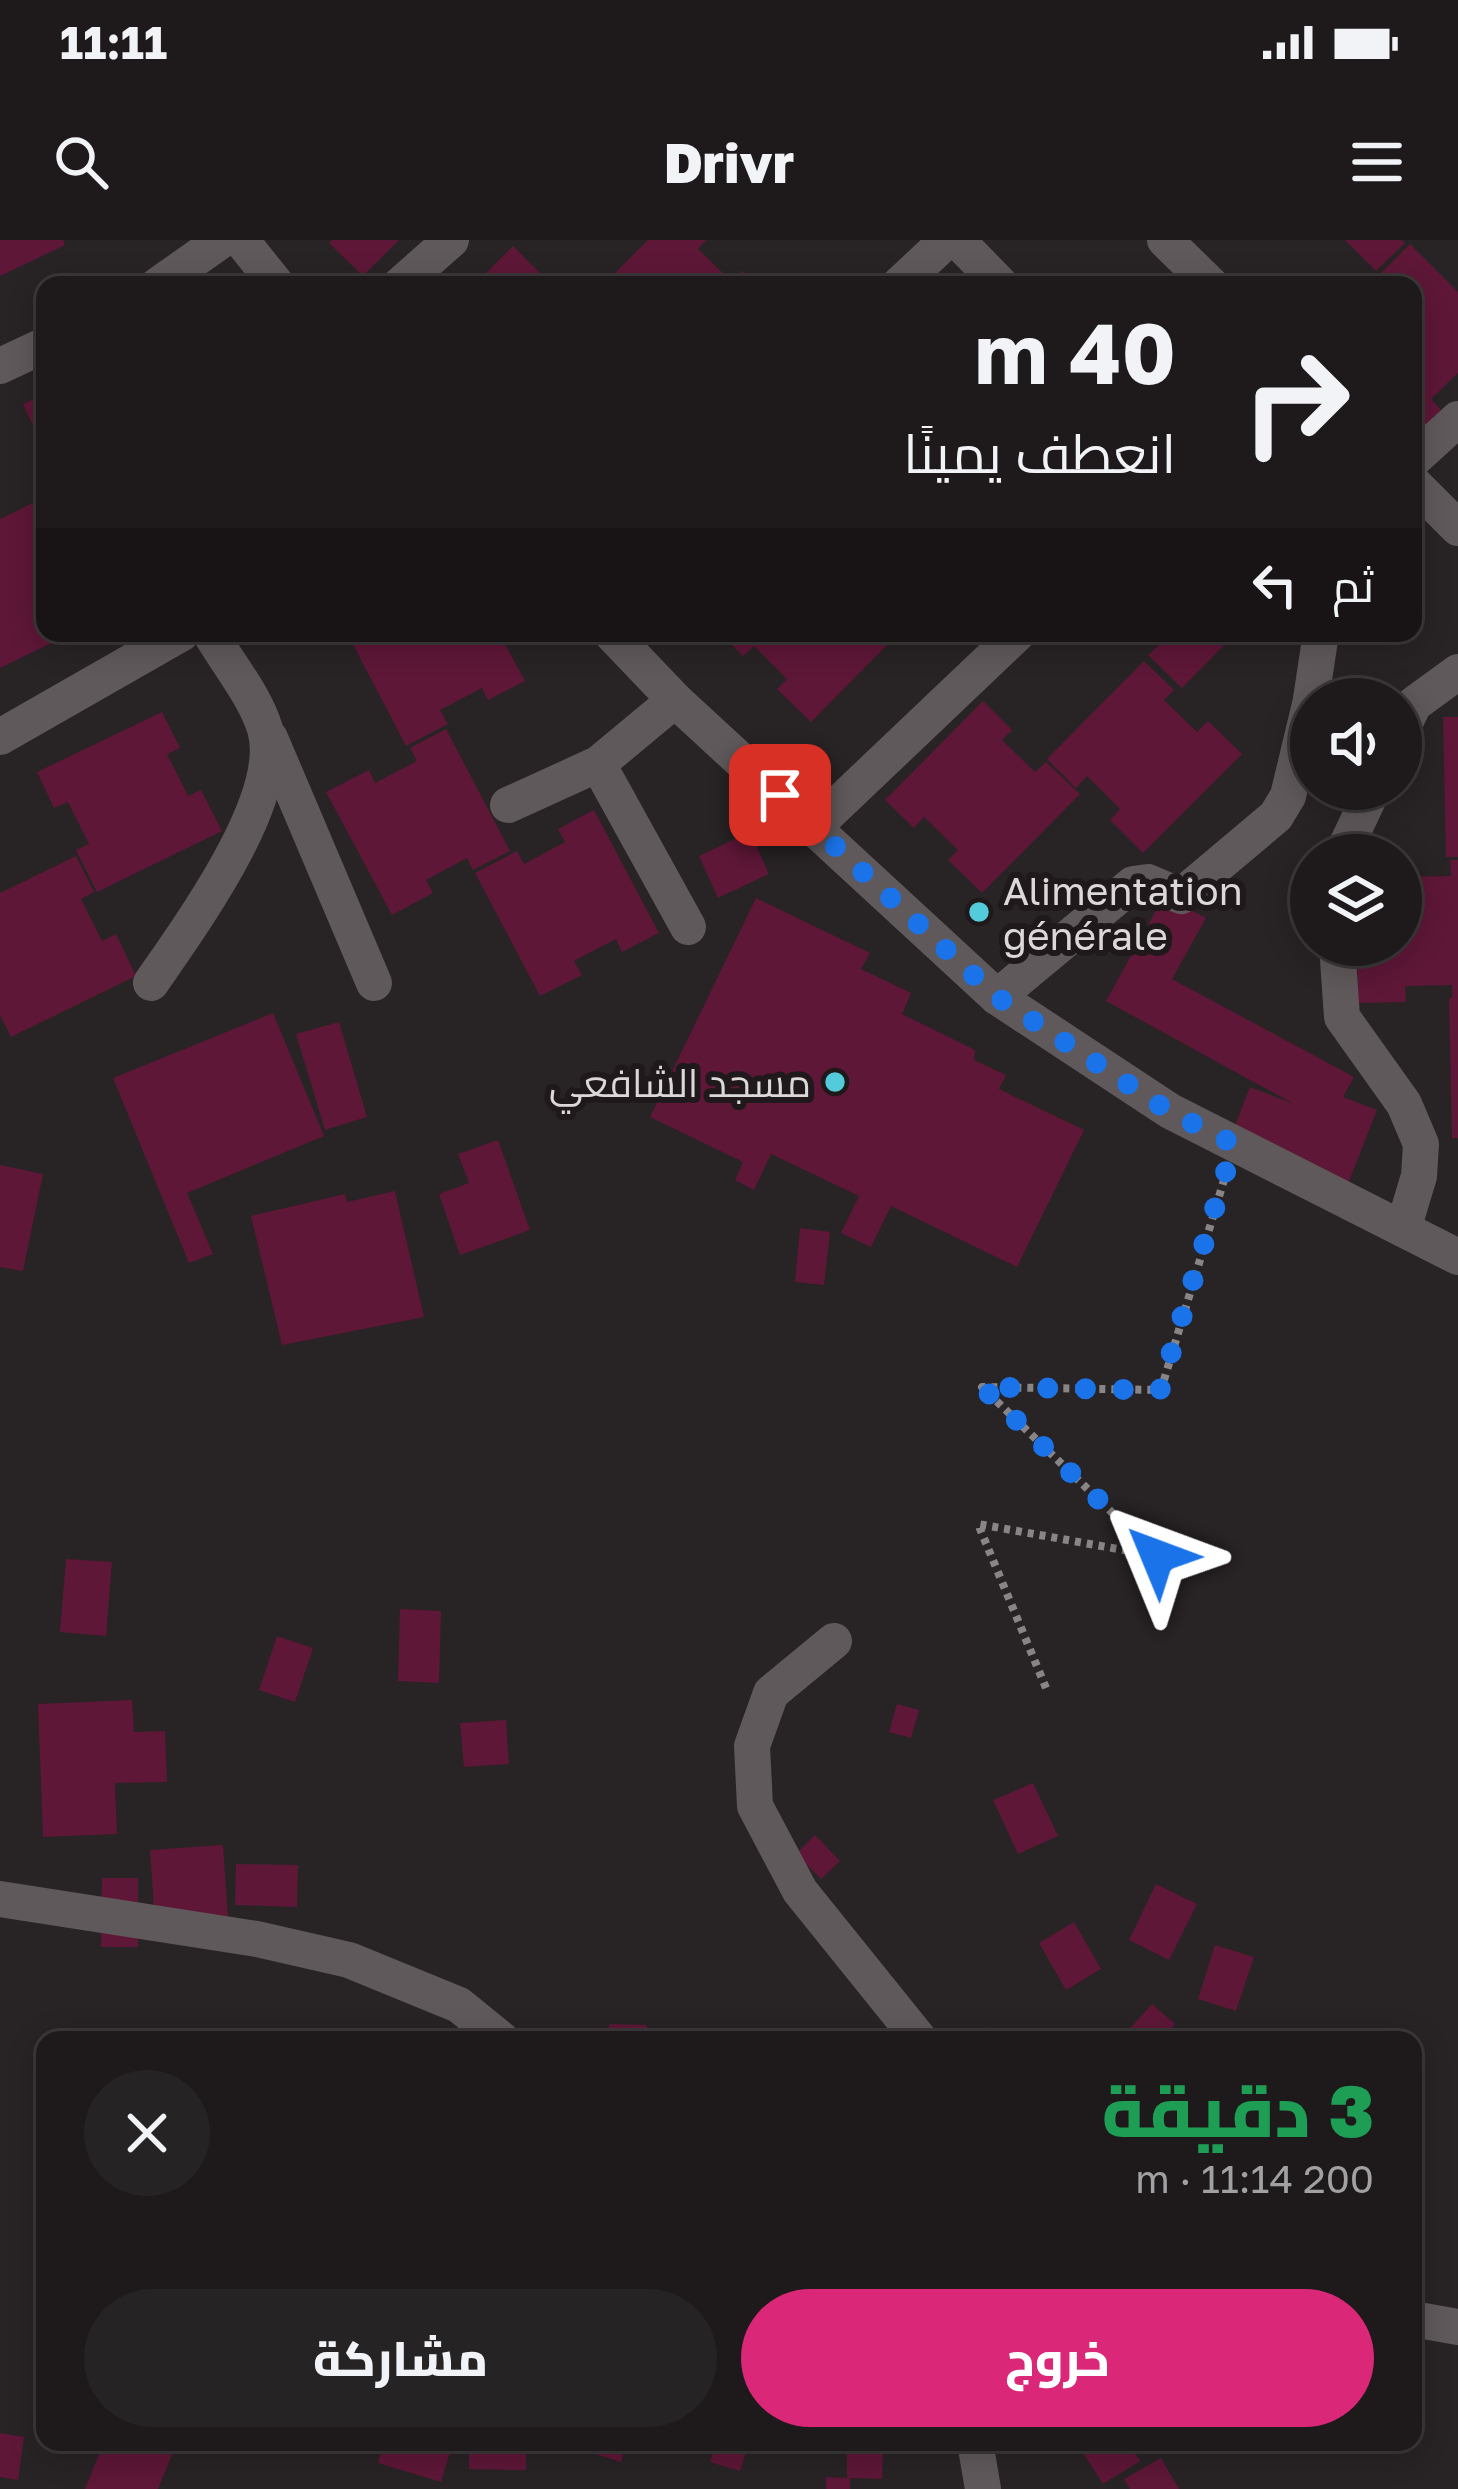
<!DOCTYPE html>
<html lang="ar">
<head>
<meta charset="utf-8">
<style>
	body { margin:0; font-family:"Golos Text",Cairo,sans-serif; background:#262324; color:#f1f3f6; direction:rtl; height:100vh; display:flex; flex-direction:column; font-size:45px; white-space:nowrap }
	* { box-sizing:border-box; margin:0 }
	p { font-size:39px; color:#a1a1a3 }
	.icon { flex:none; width:66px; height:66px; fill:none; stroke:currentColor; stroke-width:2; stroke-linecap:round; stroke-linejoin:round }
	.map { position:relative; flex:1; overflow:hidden; direction:ltr }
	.panel { position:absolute; left:36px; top:1791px; width:1386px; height:420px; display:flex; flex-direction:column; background:#1e1a1b; border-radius:24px; box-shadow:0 6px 30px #0003,0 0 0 3px #3c383a; direction:rtl }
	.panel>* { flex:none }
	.hud { position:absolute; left:36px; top:36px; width:1386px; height:366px; border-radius:24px; box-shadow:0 6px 30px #0003,0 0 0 3px #3c383a; direction:rtl; background:#1e1a1b; color:#f1f3f6; overflow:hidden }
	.buttons { position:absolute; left:1290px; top:438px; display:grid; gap:24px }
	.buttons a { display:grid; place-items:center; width:132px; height:132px; border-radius:50%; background:#1e1a1b; box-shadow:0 6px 30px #0003,0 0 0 3px #3c383a; font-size:60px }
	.pin { position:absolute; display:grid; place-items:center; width:102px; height:102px; color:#fff; margin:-51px; border-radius:24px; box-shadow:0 6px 18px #0006 }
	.me { position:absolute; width:132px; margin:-66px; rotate:314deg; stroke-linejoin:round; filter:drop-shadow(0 0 9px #0008) }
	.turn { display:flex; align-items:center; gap:42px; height:252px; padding:0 48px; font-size:54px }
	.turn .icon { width:156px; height:156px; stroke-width:2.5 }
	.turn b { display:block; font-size:84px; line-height:102px }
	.then { display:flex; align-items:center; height:114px; padding:0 48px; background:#0003; gap:24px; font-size:45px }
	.round { display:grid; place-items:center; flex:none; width:126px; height:126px; border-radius:63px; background:#262324 }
	.headline { display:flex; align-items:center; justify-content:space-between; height:204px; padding:0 48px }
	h1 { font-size:72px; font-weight:800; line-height:90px; color:#1e9e55 }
	.primary-button { display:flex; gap:24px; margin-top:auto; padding:24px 48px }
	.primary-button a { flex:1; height:138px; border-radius:72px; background:#db2777; color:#fff; font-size:48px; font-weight:800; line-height:138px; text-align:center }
	.primary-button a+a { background:#262324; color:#f1f3f6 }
	.status { display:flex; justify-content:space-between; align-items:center; height:84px; padding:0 60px; background:#1e1a1b; direction:ltr }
	.status svg { height:33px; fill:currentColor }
	header { display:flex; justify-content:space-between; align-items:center; height:156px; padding:0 48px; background:#1e1a1b; font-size:54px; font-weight:800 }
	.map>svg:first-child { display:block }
	.building { fill:#5e1737 }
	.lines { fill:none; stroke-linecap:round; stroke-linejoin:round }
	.path { stroke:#898586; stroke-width:8; stroke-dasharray:6 6; stroke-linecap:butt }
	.street { stroke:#60595b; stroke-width:36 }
	.route { stroke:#1a73e8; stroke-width:21; stroke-dasharray:0 37.8 }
	.poi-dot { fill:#53cbda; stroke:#1f191b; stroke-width:4.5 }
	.labels { text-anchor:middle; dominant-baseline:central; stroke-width:12; stroke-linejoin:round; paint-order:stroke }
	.poi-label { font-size:39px; fill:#dcd8d9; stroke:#1f191b; text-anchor:start }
</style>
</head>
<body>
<div class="status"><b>11:11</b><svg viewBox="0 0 49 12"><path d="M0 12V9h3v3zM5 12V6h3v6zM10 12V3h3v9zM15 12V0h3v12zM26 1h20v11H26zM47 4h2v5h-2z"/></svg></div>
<header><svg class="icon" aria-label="menu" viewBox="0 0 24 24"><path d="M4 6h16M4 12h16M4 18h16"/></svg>Drivr<svg class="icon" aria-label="search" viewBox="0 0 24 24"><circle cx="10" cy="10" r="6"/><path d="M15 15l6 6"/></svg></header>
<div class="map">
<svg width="1458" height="2249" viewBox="0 0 1458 2249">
	<rect width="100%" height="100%" fill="#282324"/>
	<g class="building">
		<polygon points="0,0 63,0 65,5 0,36"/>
		<polygon points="332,0 399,0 363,36 329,3"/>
		<polygon points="648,0 706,0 698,9 731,41 742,31 757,45 603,45"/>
		<polygon points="1345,0 1401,0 1405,3 1376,31"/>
		<polygon points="1410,4 1458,52 1458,133 1431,159 1441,170 1413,198 1413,45 1386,45 1377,37"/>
		<polygon points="513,6 542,35 533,45 474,45"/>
		<polygon points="45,154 45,199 40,201 23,164"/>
		<polygon points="45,257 45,393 72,393 0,428 0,279"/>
		<polygon points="347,393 499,393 525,441 488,460 482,448 440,470 448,484 406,506"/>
		<polygon points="720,393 899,393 811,482 777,449 787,439 754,406 743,416"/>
		<polygon points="1146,393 1236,393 1182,448 1148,415 1159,405"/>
		<polygon points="1144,421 1174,450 1164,460 1197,492 1208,481 1242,514 1143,613 1110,580 1120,569 1087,536 1076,548 1047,519"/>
		<polygon points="983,461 1012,490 1002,500 1035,532 1046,522 1080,554 982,653 948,620 958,610 924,577 914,588 885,560"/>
		<polygon points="162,472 180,508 167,514 188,556 201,550 222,591 97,652 76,610 89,604 68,562 54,568 37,532"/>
		<polygon points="1443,477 1458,477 1458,617 1446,617"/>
		<polygon points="446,489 510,611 473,630 467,618 426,640 433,653 392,675 326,552 369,530 375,543 417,521 410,508"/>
		<polygon points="594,570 659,693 622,712 616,699 574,721 582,735 540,756 475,633 517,611 524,624 565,602 558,589"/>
		<polygon points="750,592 769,634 718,658 699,616"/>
		<polygon points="76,616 94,652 81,659 102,701 116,694 136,736 11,797 0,775 0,653"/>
		<polygon points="1450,620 1458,620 1458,898 1452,898 1449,758 1452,758 1452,745 1405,746 1406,762 1358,763 1357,705 1401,705 1401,637 1451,636"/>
		<polygon points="1164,656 1206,678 1172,739 1354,837 1343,857 1377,870 1342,959 1224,914 1250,847 1294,864 1106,761"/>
		<polygon points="756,658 870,713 861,729 911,753 902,774 975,810 974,820 1006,835 999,849 1084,890 1017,1027 891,966 871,1007 841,993 859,956 771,914 754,950 735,940 743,922 650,877"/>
		<polygon points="273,773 324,896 187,953 213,1014 189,1023 113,838"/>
		<polygon points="339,782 367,877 325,890 296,794"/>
		<polygon points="498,900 530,990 460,1015 439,954 469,943 458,914"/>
		<polygon points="0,925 43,934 23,1031 0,1027"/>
		<polygon points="395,951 424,1077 282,1105 251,976 345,954 347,962"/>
		<polygon points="800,988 830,992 824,1045 795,1042"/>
		<polygon points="66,1319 112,1322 106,1396 60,1392"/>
		<polygon points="400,1369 441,1371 439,1443 398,1441"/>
		<polygon points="277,1396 313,1408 295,1462 259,1450"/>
		<polygon points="132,1460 134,1492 165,1491 167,1542 115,1543 117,1594 43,1597 38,1464"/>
		<polygon points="897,1464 919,1470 911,1498 889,1492"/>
		<polygon points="506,1480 509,1524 464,1527 460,1483"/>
		<polygon points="1033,1543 1058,1596 1018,1614 993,1560"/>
		<polygon points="815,1595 840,1621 821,1639 796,1614"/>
		<polygon points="223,1605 228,1679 155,1684 150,1610"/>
		<polygon points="236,1624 298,1625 297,1667 235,1665"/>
		<polygon points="102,1638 138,1638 138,1707 101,1707"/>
		<polygon points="1156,1644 1197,1664 1169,1720 1129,1700"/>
		<polygon points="1074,1682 1101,1729 1066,1750 1039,1703"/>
		<polygon points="1215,1705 1254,1717 1236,1771 1198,1759"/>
		<polygon points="1152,1764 1175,1784 1161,1800 1132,1800 1125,1794"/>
		<polygon points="609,1784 647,1785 647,1800 609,1800"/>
		<polygon points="987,1787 1021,1800 982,1800"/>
		<polygon points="0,2193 24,2197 18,2240 0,2237"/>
		<polygon points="104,2202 177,2202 158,2249 85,2249"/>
		<polygon points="384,2202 453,2202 441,2242 378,2223"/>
		<polygon points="469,2202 526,2202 526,2230 469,2229"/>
		<polygon points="584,2202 627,2202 621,2222 582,2210"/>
		<polygon points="716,2202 749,2202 740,2231 710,2222"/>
		<polygon points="847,2202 883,2202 882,2239 850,2238 850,2249 826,2249 826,2237 847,2238"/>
		<polygon points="1076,2202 1128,2202 1140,2221 1103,2244"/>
		<polygon points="1161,2218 1179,2249 1130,2249 1124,2239"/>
	</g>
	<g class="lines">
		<polyline class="path" points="1046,1448 978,1284 1157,1316 982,1147 1161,1150 1224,940"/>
		<g class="street">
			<polyline points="241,0 277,45"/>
			<polyline points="957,0 1001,45"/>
			<polyline points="1165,0 1211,45"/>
			<polyline points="158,45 222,0"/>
			<polyline points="400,45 451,0"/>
			<polyline points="899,45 947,0"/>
			<polyline points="0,126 45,105"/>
			<polyline points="1413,220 1458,179"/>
			<polyline points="1413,243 1458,288"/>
			<polyline points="611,393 675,460 997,757 1170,871 1458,1017"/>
			<polyline points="1311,459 1321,393"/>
			<polyline points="1401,491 1414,464 1458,432"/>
			<polyline points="0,497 182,393"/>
			<polyline points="270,498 374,743"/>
			<polyline points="598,524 688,687"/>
			<polyline points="508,565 598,524 675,460"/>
			<polyline points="814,587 1018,393"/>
			<polyline points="1342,615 1373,549"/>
			<polyline points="1337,705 1342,777 1404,864 1421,904 1419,936 1403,989"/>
			<path d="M151,743C190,686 285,558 265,489C255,456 227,422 210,393"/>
			<polyline points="997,757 1133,644 1148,642 1181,656 1276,576 1288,556 1311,460"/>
			<polyline points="834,1401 771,1453 752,1506 755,1566 800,1651 920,1800"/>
			<polyline points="0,1659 257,1699 349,1720 459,1765 502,1800"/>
			<polyline points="1413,2079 1458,2087"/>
			<polyline points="975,2202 983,2249"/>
		</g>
	</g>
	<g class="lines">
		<polyline class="route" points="780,555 997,757 1170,872 1234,904 1160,1150 982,1147 1157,1316"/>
	</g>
	<g class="poi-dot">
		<circle cx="979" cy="672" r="12"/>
		<circle cx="835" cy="842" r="12"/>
	</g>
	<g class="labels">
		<g class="poi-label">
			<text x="1003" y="650">Alimentation<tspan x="1003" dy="45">générale</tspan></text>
			<text x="811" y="842" text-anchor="end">مسجد الشافعي</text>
		</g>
	</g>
</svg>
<div class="buttons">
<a><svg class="icon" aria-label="sound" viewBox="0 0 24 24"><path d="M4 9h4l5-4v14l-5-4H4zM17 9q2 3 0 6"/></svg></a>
<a><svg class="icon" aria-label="layers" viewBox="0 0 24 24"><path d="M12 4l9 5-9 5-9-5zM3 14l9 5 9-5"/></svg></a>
</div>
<div class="pin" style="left:780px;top:555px;background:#d93025"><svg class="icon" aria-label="arrive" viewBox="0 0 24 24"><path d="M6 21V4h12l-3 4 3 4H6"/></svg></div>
<svg class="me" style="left:1157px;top:1316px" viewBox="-20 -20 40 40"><path d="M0-17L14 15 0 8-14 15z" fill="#1a73e8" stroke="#fff" stroke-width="4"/></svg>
<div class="hud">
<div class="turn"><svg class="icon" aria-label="right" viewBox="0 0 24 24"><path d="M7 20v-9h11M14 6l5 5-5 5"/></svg><div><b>40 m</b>انعطف يمينًا</div></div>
<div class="then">ثم<svg class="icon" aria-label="left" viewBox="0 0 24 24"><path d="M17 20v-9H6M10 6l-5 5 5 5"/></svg></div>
</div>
<section class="panel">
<div class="headline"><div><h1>3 دقيقة</h1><p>200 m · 11:14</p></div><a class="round"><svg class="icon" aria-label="close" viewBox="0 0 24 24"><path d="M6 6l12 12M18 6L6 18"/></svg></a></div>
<div class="primary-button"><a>خروج</a><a>مشاركة</a></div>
</section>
</div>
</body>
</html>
